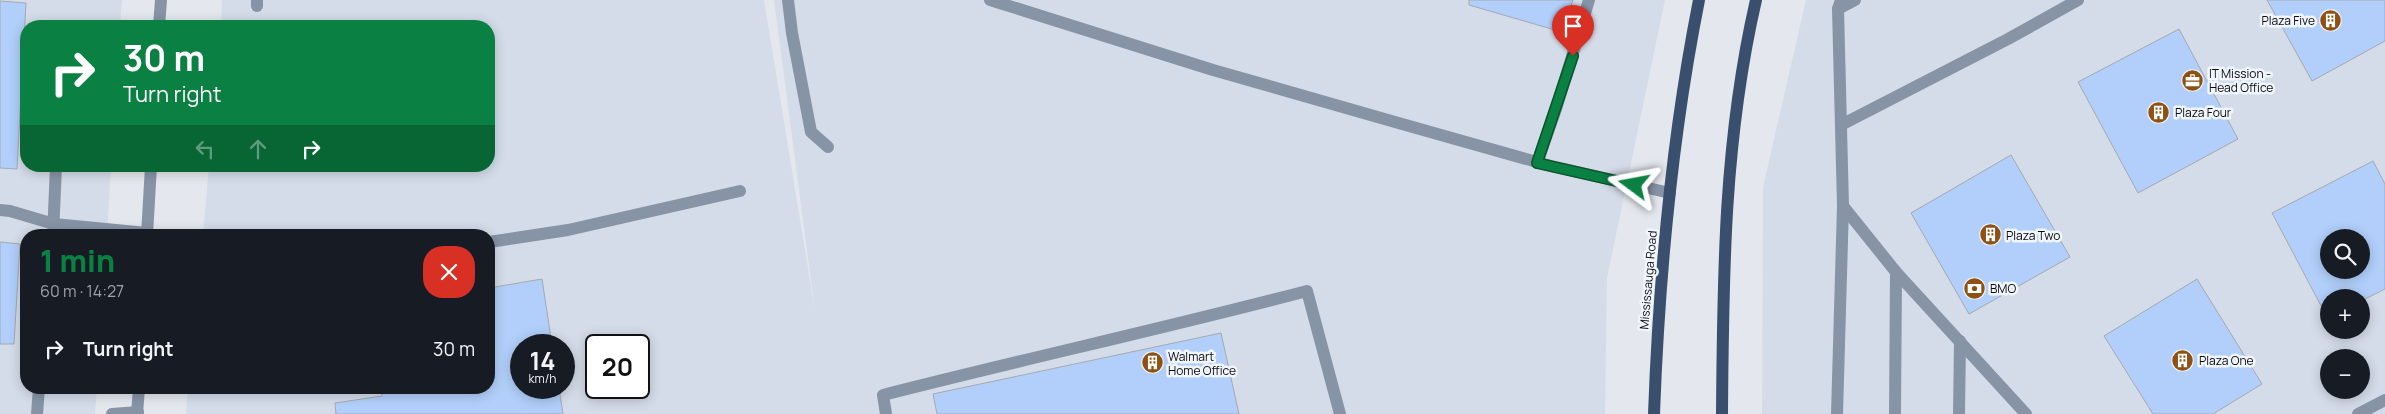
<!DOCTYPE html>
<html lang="en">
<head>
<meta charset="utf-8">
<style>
	body { margin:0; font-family:Manrope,sans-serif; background:#242831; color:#f1f3f6; height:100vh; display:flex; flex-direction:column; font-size:19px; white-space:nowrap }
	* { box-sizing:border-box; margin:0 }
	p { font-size:16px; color:#9ea1a6 }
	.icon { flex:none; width:28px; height:28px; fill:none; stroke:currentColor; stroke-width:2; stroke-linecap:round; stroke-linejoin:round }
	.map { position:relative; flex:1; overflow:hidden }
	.side { position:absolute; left:20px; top:229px; width:475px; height:165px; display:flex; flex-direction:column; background:#171b24; border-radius:20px; box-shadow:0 2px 12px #0003 }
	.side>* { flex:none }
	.banner { position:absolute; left:20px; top:20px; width:475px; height:152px; border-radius:20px; box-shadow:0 2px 12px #0003; background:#0b8043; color:#fff; overflow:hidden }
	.fabs { position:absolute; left:2320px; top:229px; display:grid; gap:10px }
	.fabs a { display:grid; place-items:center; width:50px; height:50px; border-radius:50%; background:#171b24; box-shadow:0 2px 12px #0003; font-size:25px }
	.speed { position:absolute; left:510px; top:334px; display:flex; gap:10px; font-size:25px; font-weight:700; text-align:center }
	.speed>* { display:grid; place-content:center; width:65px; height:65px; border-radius:50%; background:#171b24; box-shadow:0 2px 12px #0003; line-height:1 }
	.speed small { font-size:12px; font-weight:400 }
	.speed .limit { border:2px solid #111; border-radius:8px; background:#fff; color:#111 }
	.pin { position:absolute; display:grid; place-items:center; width:42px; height:42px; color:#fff; margin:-51px -21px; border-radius:50% 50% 50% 0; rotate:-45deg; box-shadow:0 0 5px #0007 }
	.pin .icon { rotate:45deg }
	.me { position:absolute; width:55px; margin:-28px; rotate:283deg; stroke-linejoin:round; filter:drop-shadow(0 0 4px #0008) }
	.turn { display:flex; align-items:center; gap:18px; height:105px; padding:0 20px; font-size:22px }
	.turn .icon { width:65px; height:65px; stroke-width:2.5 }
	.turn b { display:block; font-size:35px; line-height:42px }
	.lanes { display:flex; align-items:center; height:48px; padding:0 20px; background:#0003; justify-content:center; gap:25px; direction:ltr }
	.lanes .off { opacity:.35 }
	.round { display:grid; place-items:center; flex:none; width:52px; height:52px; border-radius:20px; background:#242831 }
	.headline { display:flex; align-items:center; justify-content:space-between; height:85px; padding:0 20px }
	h1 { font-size:30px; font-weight:800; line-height:38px; color:#0b8043 }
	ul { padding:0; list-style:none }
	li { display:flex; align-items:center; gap:15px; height:70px; padding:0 20px }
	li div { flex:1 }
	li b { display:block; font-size:19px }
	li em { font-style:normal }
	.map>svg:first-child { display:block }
	.built { fill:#d4dce9; fill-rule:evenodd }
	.building { fill:#b1cffa; stroke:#a5a9af; fill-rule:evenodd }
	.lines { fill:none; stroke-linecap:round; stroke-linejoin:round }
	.service { stroke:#8794a6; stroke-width:12 }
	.minor { stroke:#8794a6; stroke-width:12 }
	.primary { stroke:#3a4f6e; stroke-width:12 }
	.route-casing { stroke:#07532c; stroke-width:12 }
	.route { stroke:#0b8043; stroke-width:9 }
	.labels { text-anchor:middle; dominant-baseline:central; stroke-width:5; stroke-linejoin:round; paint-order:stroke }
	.poi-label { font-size:12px; fill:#0b0c0e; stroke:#f1f6fc; text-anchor:start }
	.street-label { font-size:12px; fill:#0b0c0e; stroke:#f1f6fc }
</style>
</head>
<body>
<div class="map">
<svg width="2385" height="414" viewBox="0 0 2385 414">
	<rect width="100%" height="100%" fill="#e4e8ee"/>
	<g class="built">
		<polygon points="0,0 122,0 120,26 26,26 26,166 111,166 107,235 26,235 26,388 97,388 95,414 0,414"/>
		<path d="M222,0H764L815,311L774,0H1665L1607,278L1605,414H186L188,388H489V235H203L209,166H489V26H221ZM521,345H564V388H521ZM596,345H639V388H596Z"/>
		<path d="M1806,0H2385V414H1762L1763,187ZM2329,238H2361V270H2329ZM2329,298H2361V330H2329ZM2329,358H2361V390H2329Z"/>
	</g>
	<g class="building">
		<polygon points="1469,0 1573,0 1562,32 1469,5"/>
		<polygon points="2267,0 2385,0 2385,41 2312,81"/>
		<polygon points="0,1 26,3 17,169 0,168"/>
		<polygon points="2179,29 2238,139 2138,193 2078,82"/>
		<polygon points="2011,155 2070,257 1969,314 1911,213"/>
		<path d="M2373,161L2385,184V289L2361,301V298H2329L2328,319L2272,213ZM2329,238H2361V270H2329Z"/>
		<polygon points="0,242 20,244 14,344 0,344"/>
		<polygon points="542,279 552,345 521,345 521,388 559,388 563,414 336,414 335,403 382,396 381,388 489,388 489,288"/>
		<polygon points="2197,279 2262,384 2213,414 2153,414 2104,336"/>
		<polygon points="1221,333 1239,414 937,414 933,394"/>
	</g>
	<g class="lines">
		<g class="service">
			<polyline points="788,0 792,33 811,132 828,147"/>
			<polyline points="990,0 1213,70 1395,122 1551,166 1670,193"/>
			<polyline points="1841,0 1838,9 1843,206 1896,272 2026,414"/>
			<polyline points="257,6 257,0"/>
			<polyline points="1838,9 1855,0"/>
			<polyline points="1841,125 2008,39 2078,0"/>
			<polyline points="1537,163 1556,109 1589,0"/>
			<polyline points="0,210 10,211 54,224 147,233"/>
			<polyline points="53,235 56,166"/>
			<polyline points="489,242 568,230 740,191"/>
			<polyline points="37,414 39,388"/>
			<polyline points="112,414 138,412"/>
			<path d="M886,414L883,395C1024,359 1166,328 1307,291L1340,414"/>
			<polyline points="1837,414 1843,206"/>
			<polyline points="1895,414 1896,272"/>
			<polyline points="1959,414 1960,341"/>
			<polyline points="2358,414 2385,400"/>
		</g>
		<g class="minor">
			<polyline points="159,26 161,0"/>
			<polyline points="147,235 151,166"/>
			<polyline points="137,414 139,388"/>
		</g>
		<g class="primary">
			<path d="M1654,414C1659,276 1672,136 1699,0"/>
			<path d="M1722,414C1723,272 1724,139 1756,0"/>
		</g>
	</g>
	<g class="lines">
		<defs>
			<polyline id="route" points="1573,56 1537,163 1634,185"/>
		</defs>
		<use href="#route" class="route-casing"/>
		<use href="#route" class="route"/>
	</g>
	<defs>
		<symbol id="building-disc" viewBox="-11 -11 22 22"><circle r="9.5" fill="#8e5113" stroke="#f1f6fc"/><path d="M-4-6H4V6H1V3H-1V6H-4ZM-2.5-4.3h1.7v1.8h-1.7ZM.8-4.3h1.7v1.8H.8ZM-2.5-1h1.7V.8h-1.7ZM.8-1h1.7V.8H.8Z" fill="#fff"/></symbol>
		<symbol id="office-disc" viewBox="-11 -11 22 22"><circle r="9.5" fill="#8e5113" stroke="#f1f6fc"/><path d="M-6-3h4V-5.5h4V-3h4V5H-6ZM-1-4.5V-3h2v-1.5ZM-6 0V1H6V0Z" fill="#fff"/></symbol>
		<symbol id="bank-disc" viewBox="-11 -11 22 22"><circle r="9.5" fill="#8e5113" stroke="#f1f6fc"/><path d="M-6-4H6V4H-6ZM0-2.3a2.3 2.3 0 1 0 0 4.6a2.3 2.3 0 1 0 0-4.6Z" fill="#fff"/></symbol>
	</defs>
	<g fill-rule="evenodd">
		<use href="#building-disc" x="2318" y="8" width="25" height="25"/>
		<use href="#office-disc" x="2180" y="68" width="25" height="25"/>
		<use href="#building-disc" x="2146" y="100" width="25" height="25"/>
		<use href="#building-disc" x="1978" y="222" width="25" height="25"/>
		<use href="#bank-disc" x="1962" y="276" width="25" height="25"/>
		<use href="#building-disc" x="2170" y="348" width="25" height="25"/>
		<use href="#building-disc" x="1140" y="350" width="25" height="25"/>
	</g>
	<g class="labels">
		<g class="poi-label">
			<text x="2315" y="20" text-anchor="end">Plaza Five</text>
			<text x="2209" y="73">IT Mission -<tspan x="2209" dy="14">Head Office</tspan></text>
			<text x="2175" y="112">Plaza Four</text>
			<text x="2006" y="235">Plaza Two</text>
			<text x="1990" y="288">BMO</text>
			<text x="1168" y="356">Walmart<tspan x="1168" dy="14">Home Office</tspan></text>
			<text x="2199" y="360">Plaza One</text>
		</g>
		<g class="street-label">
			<text transform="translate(1648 280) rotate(-85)">Mississauga Road</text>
		</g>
	</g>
</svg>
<div class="fabs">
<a><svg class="icon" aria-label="search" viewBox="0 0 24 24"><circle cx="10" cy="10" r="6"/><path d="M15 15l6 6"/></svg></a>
<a>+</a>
<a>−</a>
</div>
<div class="speed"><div>14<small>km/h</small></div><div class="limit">20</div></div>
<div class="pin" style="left:1573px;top:56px;background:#d93025"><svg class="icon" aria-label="arrive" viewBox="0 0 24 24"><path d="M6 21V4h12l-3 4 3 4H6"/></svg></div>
<svg class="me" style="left:1634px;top:185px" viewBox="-20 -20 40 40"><path d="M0-17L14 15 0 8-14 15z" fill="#0b8043" stroke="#fff" stroke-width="4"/></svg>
<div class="banner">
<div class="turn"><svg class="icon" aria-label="right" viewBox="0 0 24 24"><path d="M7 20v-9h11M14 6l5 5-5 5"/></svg><div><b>30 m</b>Turn right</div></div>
<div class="lanes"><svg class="icon off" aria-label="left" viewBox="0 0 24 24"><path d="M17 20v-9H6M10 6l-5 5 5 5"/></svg><svg class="icon off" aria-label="ahead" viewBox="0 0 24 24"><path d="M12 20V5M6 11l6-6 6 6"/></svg><svg class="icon" aria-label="right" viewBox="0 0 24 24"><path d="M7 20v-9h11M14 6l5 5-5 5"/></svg></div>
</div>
<section class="side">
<div class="headline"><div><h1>1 min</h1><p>60 m · 14:27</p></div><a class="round" style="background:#d93025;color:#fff"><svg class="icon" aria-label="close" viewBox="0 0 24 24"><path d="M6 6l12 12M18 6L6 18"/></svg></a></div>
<ul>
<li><svg class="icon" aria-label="right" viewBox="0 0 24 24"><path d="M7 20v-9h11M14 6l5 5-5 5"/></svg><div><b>Turn right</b></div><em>30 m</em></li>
</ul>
</section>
</div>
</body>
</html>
